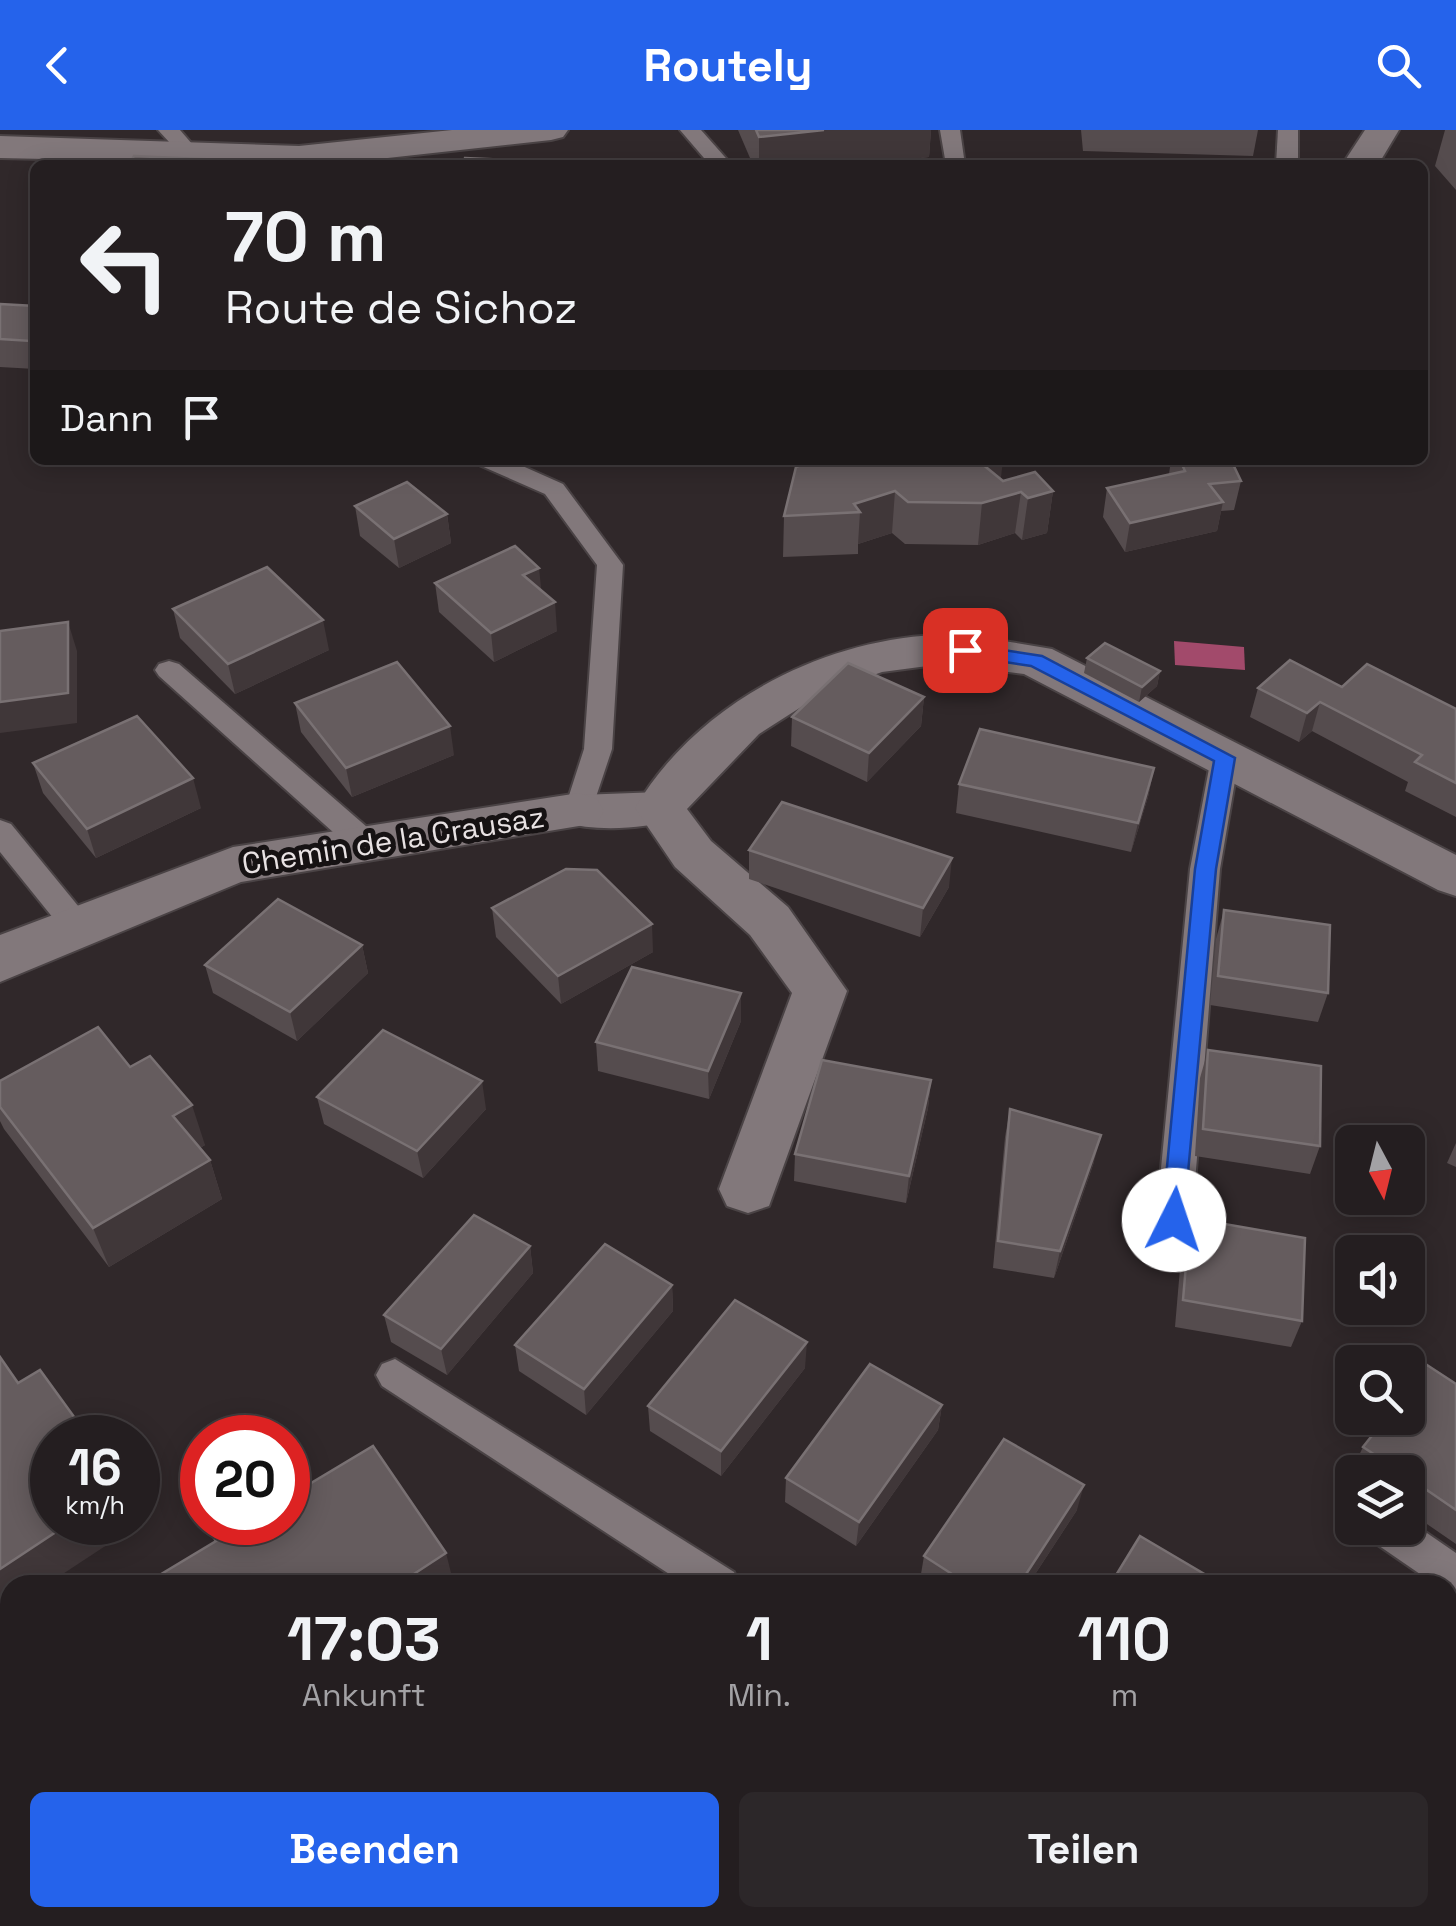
<!DOCTYPE html>
<html lang="de">
<head>
<meta charset="utf-8">
<style>
	body { margin:0; font-family:"Space Grotesk",sans-serif; background:#2c2729; color:#f1f3f6; height:100vh; display:flex; flex-direction:column; font-size:38px; white-space:nowrap }
	* { box-sizing:border-box; margin:0 }
	p { font-size:32px; color:#a3a2a5 }
	.icon { flex:none; width:55px; height:55px; fill:none; stroke:currentColor; stroke-width:2; stroke-linecap:round; stroke-linejoin:round }
	.map { position:relative; flex:1; overflow:hidden }
	.drawer { position:absolute; left:0px; top:1445px; width:1458px; height:352px; display:flex; flex-direction:column; background:#241e20; border-radius:30px 30px 0 0; box-shadow:0 5px 25px #0003,0 0 0 2px #413c3e }
	.drawer>* { flex:none }
	.banner { position:absolute; left:30px; top:30px; width:1398px; height:305px; border-radius:15px; box-shadow:0 5px 25px #0003,0 0 0 2px #413c3e; background:#241e20; color:#f1f3f6; overflow:hidden }
	.needle { width:65px; rotate:173deg }
	.controls { position:absolute; left:1335px; top:995px; display:grid; gap:20px }
	.controls a { display:grid; place-items:center; width:90px; height:90px; border-radius:15px; background:#241e20; box-shadow:0 5px 25px #0003,0 0 0 2px #413c3e; font-size:50px }
	.speed { position:absolute; left:30px; top:1285px; display:flex; gap:20px; font-size:50px; font-weight:700; text-align:center }
	.speed>* { display:grid; place-content:center; width:130px; height:130px; border-radius:50%; background:#241e20; box-shadow:0 5px 25px #0003,0 0 0 2px #413c3e; line-height:1 }
	.speed small { font-size:25px; font-weight:400 }
	.speed .limit { border:15px solid #d22; background:#fff; color:#111 }
	.pin { position:absolute; display:grid; place-items:center; width:85px; height:85px; color:#fff; margin:-42px; border-radius:20px; box-shadow:0 5px 15px #0006 }
	.me { position:absolute; width:110px; margin:-55px; rotate:4deg; stroke-linejoin:round; filter:drop-shadow(0 0 8px #0008) }
	.turn { display:flex; align-items:center; gap:35px; height:210px; padding:0 30px; font-size:45px }
	.turn .icon { width:130px; height:130px; stroke-width:2.5 }
	.turn b { display:block; font-size:70px; line-height:85px }
	.then { display:flex; align-items:center; height:95px; padding:0 30px; background:#0003; gap:20px; font-size:38px }
	.eta { display:flex; justify-content:space-evenly; align-items:center; height:170px; text-align:center }
	.eta b { font-size:60px; font-weight:600; line-height:70px }
	.action { display:flex; gap:20px; margin-top:auto; padding:20px 30px }
	.action a { flex:1; height:115px; border-radius:15px; background:#2563eb; color:#fff; font-size:40px; font-weight:600; line-height:115px; text-align:center }
	.action a+a { background:#2c2729; color:#f1f3f6 }
	header { display:flex; justify-content:space-between; align-items:center; height:130px; padding:0 30px; background:#2563eb; color:#fff; font-size:45px; font-weight:600 }
	.map>svg:first-child { display:block }
	.water { fill:#a24a6b }
	.lines { fill:none; stroke-linecap:round; stroke-linejoin:round }
	.service-casing { stroke:#4a4345; stroke-width:4 }
	.pedestrian-casing { stroke:#4a4345; stroke-width:4 }
	.minor-casing { stroke:#4a4345; stroke-width:4 }
	.service { fill:#82787b; fill-rule:evenodd }
	.pedestrian { fill:#82787b; fill-rule:evenodd }
	.minor { fill:#82787b; fill-rule:evenodd }
	.wall { fill:#554c4e }
	.shaded-wall { fill:#403739 }
	.building { fill:#655c5e; stroke:#797173; stroke-width:2.5 }
	.route { fill:#2563eb; stroke:#184099; stroke-width:2.5 }
	.labels { text-anchor:middle; dominant-baseline:central; stroke-width:10; stroke-linejoin:round; paint-order:stroke }
	.street-label { font-size:30px; fill:#e8e2e3; stroke:#161213 }
</style>
</head>
<body>
<header><svg class="icon" aria-label="back" viewBox="0 0 24 24"><path d="M15 5l-7 7 7 7"/></svg>Routely<svg class="icon" aria-label="search" viewBox="0 0 24 24"><circle cx="10" cy="10" r="6"/><path d="M15 15l6 6"/></svg></header>
<div class="map">
<svg width="1456" height="1796" viewBox="0 0 1456 1796">
	<rect width="100%" height="100%" fill="#30282a"/>
	<polygon class="water" points="1174,511 1244,517 1245,540 1175,535"/>
	<g class="lines">
		<defs>
			<g id="service">
				<polygon points="158,0 180,0 199,22 196,26 182,26"/>
				<polygon points="680,0 701,0 732,35 710,35"/>
				<polygon points="940,0 960,0 965,35 933,35 945,29"/>
				<polygon points="1278,0 1298,0 1298,35 1276,35"/>
				<polygon points="475,330 509,330 563,354 623,435 612,619 589,688 579,691 569,688 564,681 584,619 597,435 545,364 479,335"/>
				<polygon points="169,531 179,534 375,704 379,712 375,720 364,723 353,720 159,546 155,540 159,534"/>
				<polygon points="1225,618 1235,621 1239,628 1220,739 1192,1090 1186,1100 1174,1104 1162,1100 1156,1090 1190,739 1211,628 1215,621"/>
				<polygon points="0,690 11,694 88,788 93,796 88,804 77,807 66,804 0,722"/>
				<polygon points="395,1229 734,1442 740,1455 686,1455 382,1256 376,1245 382,1234"/>
				<polygon points="1408,1390 1456,1423 1456,1465 1448,1461 1448,1455 1436,1455 1372,1411 1366,1398 1408,1398"/>
				<polygon points="0,1568 10,1572 10,1621 0,1616"/>
				<polygon points="122,1788 168,1788 171,1796 125,1796"/>
				<polygon points="1212,1788 1266,1788 1269,1796 1215,1796"/>
			</g>
			<path id="pedestrian" d="M660,662L676,667L683,678L676,689C644,699 595,702 563,692L556,681L563,670L579,665Z"/>
			<g id="minor">
				<polygon points="452,0 568,0 563,7 551,10 324,35 0,28 0,6 299,16"/>
				<polygon points="1365,0 1399,0 1378,35 1342,35"/>
				<path d="M935,505L992,509L1052,519L1456,725V766L1438,760L1024,544L978,538L935,535L882,542L823,563L759,604L687,679L711,711L788,777L847,861L769,1076L748,1083L727,1076L719,1059L792,863L750,805L675,737L635,678C696,575 818,511 935,505Z"/>
				<polygon points="579,663 597,669 604,681 597,693 241,752 0,852 0,805 233,717"/>
			</g>
		</defs>
		<use href="#service" class="service-casing"/>
		<use href="#pedestrian" class="pedestrian-casing"/>
		<use href="#minor" class="minor-casing"/>
		<use href="#service" class="service"/>
		<use href="#pedestrian" class="pedestrian"/>
		<use href="#minor" class="minor"/>
	</g>
	<g class="wall">
		<polygon points="738,0 931,0 929,27 860,35 753,35"/>
		<polygon points="1081,0 1258,0 1253,26 1083,21"/>
		<polygon points="1445,0 1456,0 1456,60 1435,36"/>
		<polygon points="0,174 35,176 35,239 0,237"/>
		<polygon points="1171,330 1231,330 1241,351 1234,380 1221,381 1217,401 1125,422 1103,387 1107,358 1169,344"/>
		<polygon points="796,337 1001,350 1053,361 1047,403 1022,410 1015,403 978,415 905,414 892,403 858,414 858,424 783,427 784,386"/>
		<polygon points="355,376 447,384 451,413 399,438 360,406"/>
		<polygon points="435,453 557,501 494,532 439,482"/>
		<polygon points="173,479 329,520 235,564 180,508"/>
		<polygon points="1087,528 1160,541 1157,556 1139,572 1084,543"/>
		<polygon points="1342,557 1456,579 1456,687 1405,661 1408,652 1312,601 1299,612 1250,587 1258,558"/>
		<polygon points="924,567 921,596 867,652 791,616 792,587"/>
		<polygon points="295,573 454,625 352,667 301,602"/>
		<polygon points="33,633 201,678 96,728 43,663"/>
		<polygon points="1154,638 1148,667 1131,722 956,683 959,654"/>
		<polygon points="749,720 949,757 920,807 749,749"/>
		<polygon points="492,778 653,822 561,874 496,807"/>
		<polygon points="1224,780 1328,863 1318,892 1210,875 1216,809"/>
		<polygon points="362,815 368,843 297,911 213,863 205,835"/>
		<polygon points="741,891 709,969 598,941 596,912"/>
		<polygon points="1208,920 1320,1016 1310,1044 1195,1026 1200,948"/>
		<polygon points="130,937 205,1015 200,1018 210,1030 222,1069 109,1137 4,999 0,991 0,951"/>
		<polygon points="931,950 928,978 906,1073 794,1051 795,1024"/>
		<polygon points="317,967 486,979 423,1048 324,994"/>
		<polygon points="1010,979 1094,1032 1054,1148 993,1138 1005,1007"/>
		<polygon points="1456,1013 1456,1037 1447,1033"/>
		<polygon points="1190,1088 1302,1191 1291,1217 1175,1197 1182,1115"/>
		<polygon points="530,1116 533,1143 447,1245 391,1212 384,1185"/>
		<polygon points="672,1155 673,1181 586,1285 519,1241 515,1215"/>
		<polygon points="805,1238 721,1346 650,1301 648,1276"/>
		<polygon points="1456,1254 1456,1414 1408,1381 1408,1342 1351,1342 1363,1317"/>
		<polygon points="942,1275 938,1300 856,1416 785,1372 786,1348"/>
		<polygon points="1077,1380 1028,1455 927,1455 920,1450 924,1426"/>
		<polygon points="1339,1788 1448,1788 1456,1796 1336,1796"/>
	</g>
	<g class="shaded-wall">
		<polygon points="824,0 931,0 929,27 860,35 759,35 759,7"/>
		<polygon points="988,330 1003,330 999,364 976,374 981,333"/>
		<polygon points="895,361 892,403 858,414 860,382 854,374"/>
		<polygon points="1053,361 1047,403 1022,410 1028,368"/>
		<polygon points="1021,362 1015,403 978,415 982,373"/>
		<polygon points="1223,372 1217,401 1125,422 1130,393"/>
		<polygon points="447,384 451,413 399,438 394,409"/>
		<polygon points="539,438 542,467 523,445"/>
		<polygon points="555,472 557,501 494,532 491,503"/>
		<polygon points="323,490 329,520 235,564 228,534"/>
		<polygon points="68,492 77,521 77,593 0,603 0,572"/>
		<polygon points="1160,541 1157,556 1139,572 1142,557"/>
		<polygon points="924,567 921,596 867,652 869,623"/>
		<polygon points="1320,572 1312,601 1299,612 1307,583"/>
		<polygon points="450,596 454,625 352,667 346,638"/>
		<polygon points="1154,638 1148,667 1131,722 1138,693"/>
		<polygon points="193,648 201,678 96,728 87,699"/>
		<polygon points="952,728 949,757 920,807 923,778"/>
		<polygon points="652,794 653,822 561,874 558,846"/>
		<polygon points="362,815 368,843 297,911 290,882"/>
		<polygon points="741,863 741,891 709,969 708,941"/>
		<polygon points="931,950 928,978 906,1073 909,1046"/>
		<polygon points="482,951 486,979 423,1048 417,1021"/>
		<polygon points="192,975 205,1015 186,1026 173,986"/>
		<polygon points="1101,1005 1094,1032 1054,1148 1060,1121"/>
		<polygon points="210,1030 222,1069 109,1137 93,1098"/>
		<polygon points="530,1116 533,1143 447,1245 441,1219"/>
		<polygon points="672,1155 673,1181 586,1285 584,1259"/>
		<polygon points="807,1212 805,1238 721,1346 721,1321"/>
		<polygon points="942,1275 938,1300 856,1416 859,1392"/>
		<polygon points="1084,1355 1077,1380 1028,1455 1019,1455"/>
		<polygon points="71,1392 112,1392 119,1407 46,1455 10,1455 10,1479 0,1486 0,1439"/>
		<polygon points="446,1423 454,1455 397,1455"/>
		<polygon points="0,1605 10,1623 10,1632 0,1614"/>
		<polygon points="69,1788 83,1788 85,1796 72,1796"/>
		<polygon points="548,1788 572,1788 566,1796 542,1796"/>
	</g>
	<g class="building">
		<polygon points="756,0 824,0 759,7"/>
		<polygon points="134,26 221,30 219,35 129,35"/>
		<polygon points="465,28 559,32 558,35 463,35"/>
		<polygon points="0,174 35,176 35,205 31,211 0,209"/>
		<polygon points="813,330 988,330 981,333 1003,351 1035,342 1053,361 1028,368 1021,362 982,373 908,372 895,361 854,374 860,382 784,386 796,337"/>
		<polygon points="1180,330 1231,330 1241,351 1209,354 1223,372 1130,393 1107,358 1185,341"/>
		<polygon points="407,352 447,384 394,409 355,376"/>
		<polygon points="515,416 539,438 523,445 555,472 491,503 435,453"/>
		<polygon points="267,437 323,490 228,534 173,479"/>
		<polygon points="68,492 68,563 0,572 0,501"/>
		<polygon points="1105,513 1160,541 1142,557 1087,528"/>
		<polygon points="1290,530 1342,557 1367,534 1456,579 1456,653 1415,632 1422,625 1320,572 1307,583 1258,558"/>
		<polygon points="397,532 450,596 346,638 295,573"/>
		<polygon points="848,533 924,567 869,623 792,587"/>
		<polygon points="137,586 193,648 87,699 33,633"/>
		<polygon points="980,599 1154,638 1138,693 959,654"/>
		<polygon points="782,672 952,728 923,778 749,720"/>
		<polygon points="566,739 597,740 652,794 558,846 492,778"/>
		<polygon points="278,769 362,815 290,882 205,835"/>
		<polygon points="1224,780 1330,795 1328,863 1218,846"/>
		<polygon points="632,837 741,863 708,941 596,912"/>
		<polygon points="98,897 130,937 150,926 192,975 173,986 210,1030 93,1098 0,977 0,951"/>
		<polygon points="383,900 482,951 417,1021 317,967"/>
		<polygon points="1208,920 1321,936 1320,1016 1203,999"/>
		<polygon points="822,930 931,950 909,1046 795,1024"/>
		<polygon points="1010,979 1101,1005 1060,1121 998,1111"/>
		<polygon points="474,1085 530,1116 441,1219 384,1185"/>
		<polygon points="1190,1088 1305,1108 1302,1191 1183,1170"/>
		<polygon points="605,1114 672,1155 584,1259 515,1215"/>
		<polygon points="735,1170 807,1212 721,1321 648,1276"/>
		<polygon points="0,1227 18,1253 40,1240 85,1302 77,1308 52,1308 52,1392 71,1392 0,1439"/>
		<polygon points="870,1234 942,1275 859,1392 786,1348"/>
		<polygon points="1427,1235 1456,1254 1456,1380 1408,1347 1408,1342 1401,1342 1363,1317 1386,1288 1408,1288 1408,1260"/>
		<polygon points="1004,1309 1084,1355 1019,1455 969,1455 924,1426"/>
		<polygon points="373,1316 446,1423 397,1455 143,1455 216,1411 204,1392 288,1392 288,1339 301,1359"/>
		<polygon points="1140,1406 1223,1455 1110,1455"/>
		<polygon points="0,1614 10,1632 10,1788 69,1788 72,1796 0,1796"/>
		<polygon points="1448,1644 1456,1649 1456,1796 1380,1796 1366,1788 1448,1788"/>
		<polygon points="272,1788 548,1788 542,1796 282,1796"/>
		<polygon points="726,1788 1005,1788 1000,1796 720,1796"/>
	</g>
	<polygon class="route" points="965,514 1042,526 1235,628 1216,739 1183,1097 1166,1097 1162,1090 1195,739 1214,631 1031,536 958,525 958,516"/>
	<g class="labels">
		<g class="street-label">
			<text transform="translate(393 710) rotate(-9)">Chemin de la Crausaz</text>
		</g>
	</g>
</svg>
<div class="controls">
<a><svg class="needle" viewBox="-14 -14 28 28"><path d="M0-13l5 13h-10z" fill="#e53935"/><path d="M0 13l5-13h-10z" fill="#a3a2a5"/></svg></a>
<a><svg class="icon" aria-label="sound" viewBox="0 0 24 24"><path d="M4 9h4l5-4v14l-5-4H4zM17 9q2 3 0 6"/></svg></a>
<a><svg class="icon" aria-label="search" viewBox="0 0 24 24"><circle cx="10" cy="10" r="6"/><path d="M15 15l6 6"/></svg></a>
<a><svg class="icon" aria-label="layers" viewBox="0 0 24 24"><path d="M12 4l9 5-9 5-9-5zM3 14l9 5 9-5"/></svg></a>
</div>
<div class="speed"><div>16<small>km/h</small></div><div class="limit">20</div></div>
<div class="pin" style="left:965px;top:520px;background:#d93025"><svg class="icon" aria-label="arrive" viewBox="0 0 24 24"><path d="M6 21V4h12l-3 4 3 4H6"/></svg></div>
<svg class="me" style="left:1174px;top:1090px" viewBox="-20 -20 40 40"><circle r="19" fill="#fff"/><path d="M0-13L10 11 0 6-10 11z" fill="#2563eb"/></svg>
<div class="banner">
<div class="turn"><svg class="icon" aria-label="left" viewBox="0 0 24 24"><path d="M17 20v-9H6M10 6l-5 5 5 5"/></svg><div><b>70 m</b>Route de Sichoz</div></div>
<div class="then">Dann<svg class="icon" aria-label="arrive" viewBox="0 0 24 24"><path d="M6 21V4h12l-3 4 3 4H6"/></svg></div>
</div>
<section class="drawer">
<div class="eta">
<div><b>17:03</b><p>Ankunft</p></div>
<div><b>1</b><p>Min.</p></div>
<div><b>110</b><p>m</p></div>
</div>
<div class="action"><a>Beenden</a><a>Teilen</a></div>
</section>
</div>
</body>
</html>
